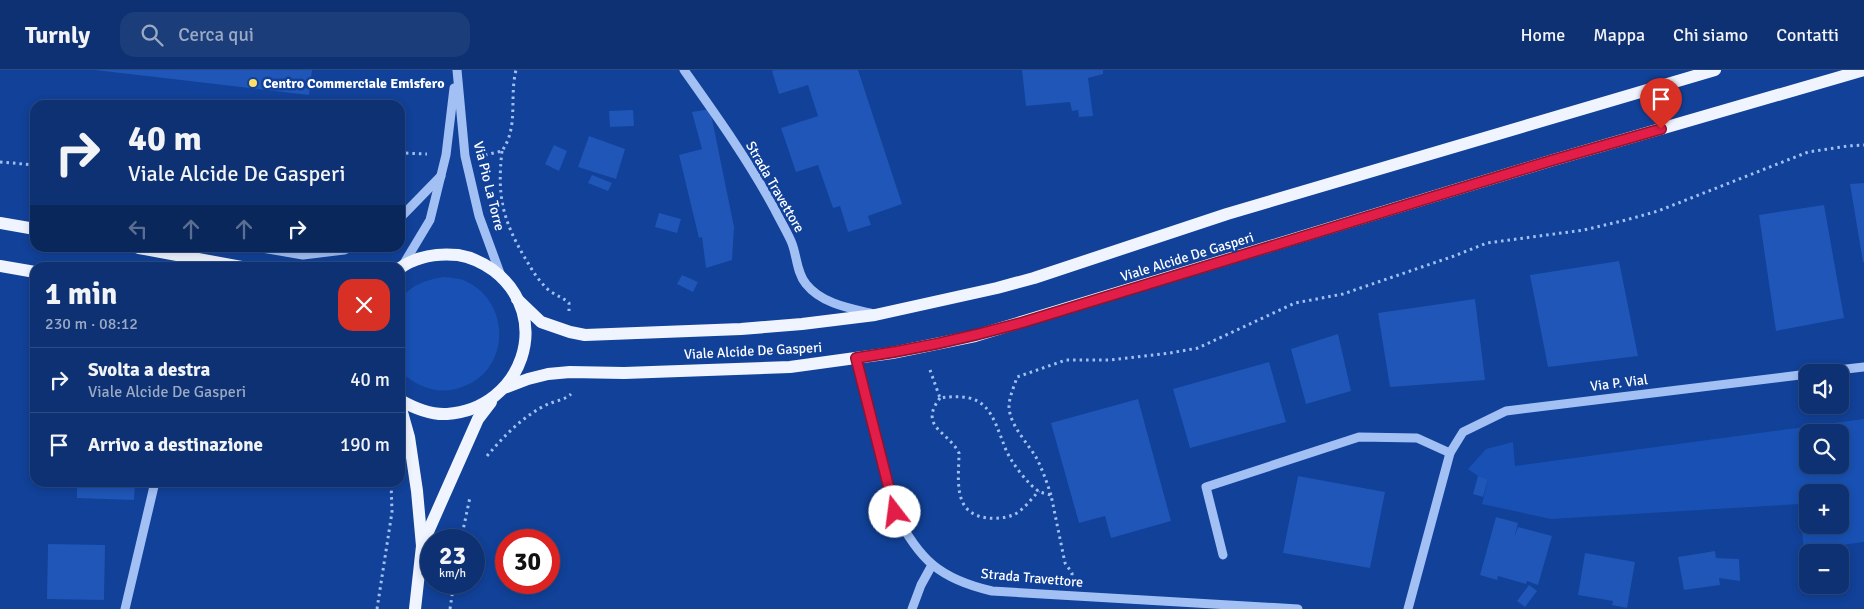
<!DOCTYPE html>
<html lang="it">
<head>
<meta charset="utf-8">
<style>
	body { margin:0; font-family:Signika,sans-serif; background:#1b3d7a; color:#f1f3f6; height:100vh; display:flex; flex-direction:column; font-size:19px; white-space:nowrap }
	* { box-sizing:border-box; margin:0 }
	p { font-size:16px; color:#9aa9c4 }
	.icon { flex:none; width:28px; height:28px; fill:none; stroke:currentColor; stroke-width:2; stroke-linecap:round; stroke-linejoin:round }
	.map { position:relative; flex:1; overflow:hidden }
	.sheet { position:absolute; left:30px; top:192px; width:375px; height:225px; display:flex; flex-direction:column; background:#0d3172; border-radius:15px; box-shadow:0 2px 8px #0003,0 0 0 1px #2d4c84 }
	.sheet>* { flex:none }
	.top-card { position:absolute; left:30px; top:30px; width:375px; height:152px; border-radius:15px; box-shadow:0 2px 8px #0003,0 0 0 1px #2d4c84; background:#0d3172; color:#f1f3f6; overflow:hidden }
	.fabs { position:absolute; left:1799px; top:294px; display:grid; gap:10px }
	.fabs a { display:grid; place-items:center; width:50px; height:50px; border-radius:10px; background:#0d3172; box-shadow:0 2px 8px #0003,0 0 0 1px #2d4c84; font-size:25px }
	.speed { position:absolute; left:420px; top:459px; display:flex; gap:10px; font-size:25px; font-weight:700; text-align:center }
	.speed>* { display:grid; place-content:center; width:65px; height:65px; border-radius:50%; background:#0d3172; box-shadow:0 2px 8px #0003,0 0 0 1px #2d4c84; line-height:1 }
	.speed small { font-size:12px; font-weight:400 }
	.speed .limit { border:8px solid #d22; background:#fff; color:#111 }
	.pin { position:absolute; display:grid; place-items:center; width:42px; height:42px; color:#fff; margin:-51px -21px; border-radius:50% 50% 50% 0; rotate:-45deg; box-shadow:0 0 5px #0007 }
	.pin .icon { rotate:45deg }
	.me { position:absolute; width:55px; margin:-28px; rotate:345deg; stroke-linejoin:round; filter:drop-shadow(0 0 4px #0008) }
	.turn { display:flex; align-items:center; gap:18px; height:105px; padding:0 15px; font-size:22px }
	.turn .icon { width:65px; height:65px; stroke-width:2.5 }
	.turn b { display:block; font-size:35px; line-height:42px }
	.lanes { display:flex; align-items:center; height:48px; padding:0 15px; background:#0003; justify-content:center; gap:25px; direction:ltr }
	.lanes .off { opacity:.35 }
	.round { display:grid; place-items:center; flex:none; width:52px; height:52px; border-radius:15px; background:#1b3d7a }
	.summary { display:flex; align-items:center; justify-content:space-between; height:85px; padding:0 15px }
	h1 { font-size:30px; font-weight:700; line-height:38px }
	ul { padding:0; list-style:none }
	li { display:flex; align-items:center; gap:15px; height:65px; padding:0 15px; border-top:1px solid #2d4c84 }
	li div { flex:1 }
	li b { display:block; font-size:19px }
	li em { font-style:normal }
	header { display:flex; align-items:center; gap:30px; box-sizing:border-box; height:70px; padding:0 25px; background:#0d3172; border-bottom:1px solid #2d4c84 }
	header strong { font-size:24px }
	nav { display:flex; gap:28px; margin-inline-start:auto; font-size:18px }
	.search { width:350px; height:45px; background:#1b3d7a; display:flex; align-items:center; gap:12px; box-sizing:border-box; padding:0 18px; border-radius:15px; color:#9aa9c4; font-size:19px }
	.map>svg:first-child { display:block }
	.green { fill:#1851b3; fill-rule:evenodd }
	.building { fill:#1f56b7 }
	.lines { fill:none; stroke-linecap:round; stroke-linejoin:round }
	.path { stroke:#a2c0f4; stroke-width:3; stroke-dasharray:2.5 4; stroke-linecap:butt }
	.minor { stroke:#a2c0f4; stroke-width:9 }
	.major { stroke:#eff4ff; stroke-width:12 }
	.route-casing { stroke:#92132f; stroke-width:12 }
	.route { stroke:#e11d48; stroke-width:9 }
	.poi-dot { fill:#ffdf65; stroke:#114198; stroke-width:2 }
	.labels { text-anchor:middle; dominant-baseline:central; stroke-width:5; stroke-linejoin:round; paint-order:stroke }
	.poi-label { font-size:14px; font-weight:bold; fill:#fff; stroke:#114198; text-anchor:start }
	.street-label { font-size:14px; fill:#fff; stroke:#114198 }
</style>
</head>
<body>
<header>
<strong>Turnly</strong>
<div class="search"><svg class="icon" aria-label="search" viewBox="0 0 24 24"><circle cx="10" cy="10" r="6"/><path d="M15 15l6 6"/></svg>Cerca qui</div>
<nav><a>Home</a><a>Mappa</a><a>Chi siamo</a><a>Contatti</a></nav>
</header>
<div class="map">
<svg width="1864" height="539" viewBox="0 0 1864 539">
	<rect width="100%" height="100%" fill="#114198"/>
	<g class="green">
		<path d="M444,207C450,208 458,208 463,210C511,229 512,300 462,317C452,321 440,322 428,318C418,315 407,309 400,300V229C413,214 426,210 444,207Z"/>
		<path d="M1864,349V472L1804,480L1799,434L1551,449L1482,434L1488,409L1478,406L1468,399L1486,379L1513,372L1515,396ZM1808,362H1840V395H1808ZM1808,422H1840V455H1808Z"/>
	</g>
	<g class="building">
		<polygon points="95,0 312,0 309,25"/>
		<polygon points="775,0 858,0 902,134 868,146 871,155 848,162 840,136 833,138 818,95 796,102 781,58 818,46 808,15 779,24 772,1"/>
		<polygon points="1022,0 1103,0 1103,4 1088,8 1093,46 1079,47 1078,40 1072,41 1070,32 1026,36"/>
		<polygon points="710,39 734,157 732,190 706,198 702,167 699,168 679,85 702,79 692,42"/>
		<polygon points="633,40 634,56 610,57 609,41"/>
		<polygon points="589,66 625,79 616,109 578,97"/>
		<polygon points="554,75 567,81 559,101 545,94"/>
		<polygon points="592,105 612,113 608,121 588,113"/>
		<polygon points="1864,113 1864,192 1863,192 1850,114"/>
		<polygon points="1824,135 1844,248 1776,261 1759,145"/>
		<polygon points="659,143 681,149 677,163 655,157"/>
		<polygon points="1619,191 1638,286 1548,297 1530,205"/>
		<polygon points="682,205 698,212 693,222 677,214"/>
		<polygon points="1475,229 1485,310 1390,317 1378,243"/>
		<polygon points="1338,264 1351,321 1306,334 1291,279"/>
		<polygon points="1269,292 1286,352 1190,378 1173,319"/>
		<polygon points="1138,329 1171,451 1111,468 1105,446 1079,453 1051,353"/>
		<polygon points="1298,406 1385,422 1370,498 1283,483"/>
		<polygon points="1478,406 1488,409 1483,427 1473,424"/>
		<polygon points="77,412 135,412 134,430 77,428"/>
		<polygon points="1496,447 1518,453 1514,468 1518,457 1552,466 1538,515 1527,511 1526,514 1498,506 1497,510 1480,505"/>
		<polygon points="48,474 105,475 104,530 47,529"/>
		<polygon points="1715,481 1716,488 1739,489 1740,511 1719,508 1720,515 1684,520 1678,487"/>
		<polygon points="1585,483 1635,492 1627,538 1612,535 1613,531 1578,525"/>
		<polygon points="1529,515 1537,521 1525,537 1517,531"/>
	</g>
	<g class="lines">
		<g class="path">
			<path d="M502,81C497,125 502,149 525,188C530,196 535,206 542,213C545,217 549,221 553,223C559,227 564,228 569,233V241"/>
			<polyline points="400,85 403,83 427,84"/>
			<path d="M485,85L502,81C519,56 509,29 516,0"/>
			<polyline points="0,92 35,95"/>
			<path d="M930,300L940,328C988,321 991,342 1006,380C1011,392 1029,416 1040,422C1043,423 1047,424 1051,425L1065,493L1072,503V507"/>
			<path d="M940,328C918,357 948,361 959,383C959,398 956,419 963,433C971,450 997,451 1013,445C1023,441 1031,429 1039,421"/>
			<path d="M487,386C504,366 522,347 546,335C554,331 565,330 571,324"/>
			<path d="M1051,425C1047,413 1043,401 1037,389C1028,373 1010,356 1009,337C1009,327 1014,317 1017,307L1066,290H1110L1170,283L1198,278L1295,233L1343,224L1454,186L1487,173L1584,160L1626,150L1658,141L1808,82L1848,76L1864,75"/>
			<polyline points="461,470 470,427"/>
			<polyline points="377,539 392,442 391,412"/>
			<polyline points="450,539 454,512"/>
		</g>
		<g class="minor">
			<polyline points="457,0 465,86 479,146 501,206"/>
			<path d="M684,0C716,45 749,91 775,140C780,150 786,160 791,171C797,184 796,202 806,214C821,233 848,238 870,243"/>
			<polyline points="400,148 441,106"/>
			<polyline points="262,178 303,185 344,180 349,178"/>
			<polyline points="403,195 430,150 446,85 454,18"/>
			<path d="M856,289L895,442C919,490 940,509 992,521L1298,539"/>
			<polyline points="1820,302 1864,297"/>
			<polyline points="1223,485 1206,417 1359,367 1417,368 1450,383"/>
			<polyline points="125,539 155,412"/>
			<polyline points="912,539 921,515 932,495"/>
			<polyline points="1408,539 1450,383 1463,362 1506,341 1808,304"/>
		</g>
		<g class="major">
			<polyline points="0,153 35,159"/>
			<polyline points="139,178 247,198"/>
			<polyline points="0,196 35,202"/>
			<path d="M400,198C417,186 438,183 458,185C471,187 483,193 493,200C555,247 522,339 447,344C430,345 414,338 400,330"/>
			<polyline points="517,229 541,252 570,262 585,265 741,259 802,254 875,245 997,218 1034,208 1227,144 1715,0"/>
			<polyline points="504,318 528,309 548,304 570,302 624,303 790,297 892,283 975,266 1550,91 1864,0"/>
			<polyline points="400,335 409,367 417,421 422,476 415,539"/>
			<polyline points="423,473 478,349 491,332"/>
		</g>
	</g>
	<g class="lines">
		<defs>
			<path id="route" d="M895,442L856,288C913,280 968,268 1024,252L1550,91L1661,59"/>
		</defs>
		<use href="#route" class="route-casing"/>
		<use href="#route" class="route"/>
	</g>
	<circle class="poi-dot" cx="253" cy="13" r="5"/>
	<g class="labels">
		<g class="poi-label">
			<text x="263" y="13">Centro Commerciale Emisfero</text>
		</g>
		<g class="street-label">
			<text transform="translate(489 116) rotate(76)">Via Pio La Torre</text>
			<text transform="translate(775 117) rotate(60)">Strada Travettore</text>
			<text transform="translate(1187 187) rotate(-17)">Viale Alcide De Gasperi</text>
			<text transform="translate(753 281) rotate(-3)">Viale Alcide De Gasperi</text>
			<text transform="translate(1619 313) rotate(-7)">Via P. Vial</text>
			<text transform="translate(1032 508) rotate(5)">Strada Travettore</text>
		</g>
	</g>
</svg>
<div class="fabs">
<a><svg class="icon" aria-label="sound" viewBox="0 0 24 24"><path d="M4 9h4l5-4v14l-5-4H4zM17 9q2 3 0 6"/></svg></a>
<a><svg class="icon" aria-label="search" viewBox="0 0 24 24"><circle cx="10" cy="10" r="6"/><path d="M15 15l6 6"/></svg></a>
<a>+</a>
<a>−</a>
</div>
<div class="speed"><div>23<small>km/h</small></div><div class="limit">30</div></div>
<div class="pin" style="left:1661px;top:59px;background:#d93025"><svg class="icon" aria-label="arrive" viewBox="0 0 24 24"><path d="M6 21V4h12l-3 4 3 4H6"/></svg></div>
<svg class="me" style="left:895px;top:442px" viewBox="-20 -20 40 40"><circle r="19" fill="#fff"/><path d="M0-13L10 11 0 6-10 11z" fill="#e11d48"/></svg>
<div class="top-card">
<div class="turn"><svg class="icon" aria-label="right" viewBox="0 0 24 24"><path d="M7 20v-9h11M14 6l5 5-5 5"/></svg><div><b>40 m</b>Viale Alcide De Gasperi</div></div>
<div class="lanes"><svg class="icon off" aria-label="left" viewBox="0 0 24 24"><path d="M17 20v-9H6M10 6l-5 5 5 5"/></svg><svg class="icon off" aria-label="ahead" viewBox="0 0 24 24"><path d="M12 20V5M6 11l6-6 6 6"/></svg><svg class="icon off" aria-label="ahead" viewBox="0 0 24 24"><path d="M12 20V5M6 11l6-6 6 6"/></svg><svg class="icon" aria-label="right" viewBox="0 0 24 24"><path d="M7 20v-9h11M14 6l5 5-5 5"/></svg></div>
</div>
<section class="sheet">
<div class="summary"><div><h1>1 min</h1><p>230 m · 08:12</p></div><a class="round" style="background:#d93025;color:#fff"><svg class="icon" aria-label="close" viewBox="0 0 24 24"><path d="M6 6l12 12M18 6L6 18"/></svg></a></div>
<ul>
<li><svg class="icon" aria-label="right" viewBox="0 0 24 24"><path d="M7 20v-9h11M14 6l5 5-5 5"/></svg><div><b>Svolta a destra</b><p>Viale Alcide De Gasperi</p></div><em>40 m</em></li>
<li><svg class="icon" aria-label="arrive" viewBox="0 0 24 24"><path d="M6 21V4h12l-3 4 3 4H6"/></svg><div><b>Arrivo a destinazione</b></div><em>190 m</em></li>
</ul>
</section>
</div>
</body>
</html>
